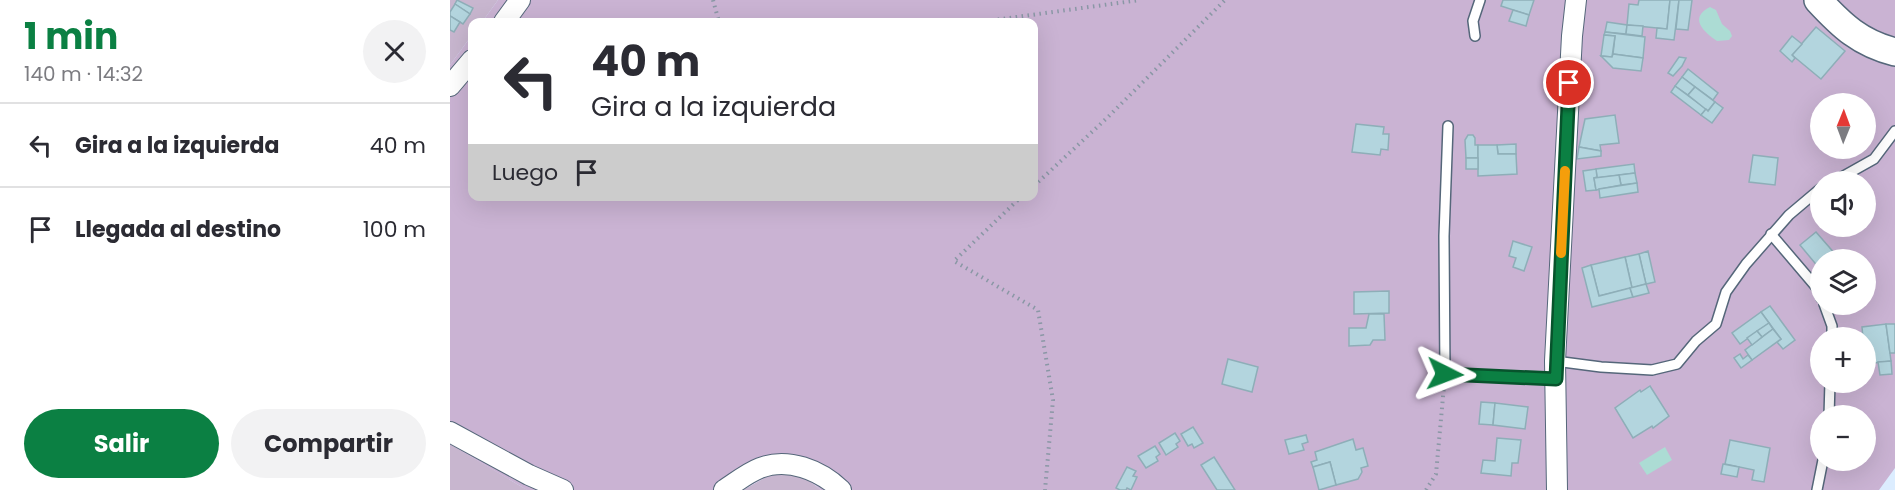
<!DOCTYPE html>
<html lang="es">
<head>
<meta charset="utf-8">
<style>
	body { margin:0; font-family:Poppins,sans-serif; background:#f2f2f3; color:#2b2b33; height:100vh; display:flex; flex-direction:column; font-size:22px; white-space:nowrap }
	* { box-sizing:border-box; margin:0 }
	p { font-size:20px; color:#7c7c81 }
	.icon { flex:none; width:33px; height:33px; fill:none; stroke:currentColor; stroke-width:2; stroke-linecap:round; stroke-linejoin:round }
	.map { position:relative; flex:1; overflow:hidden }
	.sheet { display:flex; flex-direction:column; background:#fff; width:450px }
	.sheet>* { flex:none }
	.top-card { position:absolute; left:18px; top:18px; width:570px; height:183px; border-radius:12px; box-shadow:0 6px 24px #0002; background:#fff; color:#2b2b33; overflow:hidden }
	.needle { width:39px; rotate:1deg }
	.buttons { position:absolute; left:1360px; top:93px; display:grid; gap:12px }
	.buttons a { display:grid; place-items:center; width:66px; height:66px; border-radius:50%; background:#fff; box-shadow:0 6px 24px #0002; font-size:30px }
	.pin { position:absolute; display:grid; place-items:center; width:51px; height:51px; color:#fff; margin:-26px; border:3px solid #fff; border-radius:50%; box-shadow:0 2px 6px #0007 }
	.me { position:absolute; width:66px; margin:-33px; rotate:93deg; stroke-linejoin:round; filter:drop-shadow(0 0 4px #0008) }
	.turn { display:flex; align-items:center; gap:21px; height:126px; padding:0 24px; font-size:27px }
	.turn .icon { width:78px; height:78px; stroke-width:2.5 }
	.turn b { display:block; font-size:42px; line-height:51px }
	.then { display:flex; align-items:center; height:57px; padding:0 24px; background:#0003; gap:12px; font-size:22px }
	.round { display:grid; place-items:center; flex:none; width:63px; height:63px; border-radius:32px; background:#f2f2f3 }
	.headline { display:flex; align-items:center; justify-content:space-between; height:102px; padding:0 24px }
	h1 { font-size:36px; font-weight:700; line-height:45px; color:#0b8043 }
	.cta { display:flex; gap:12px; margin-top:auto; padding:12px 24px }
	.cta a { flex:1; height:69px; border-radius:36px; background:#0b8043; color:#fff; font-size:24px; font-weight:700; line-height:69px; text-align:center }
	.cta a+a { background:#f2f2f3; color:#2b2b33 }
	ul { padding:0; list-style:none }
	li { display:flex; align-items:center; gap:18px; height:84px; padding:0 24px; border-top:2px solid #e1e1e2 }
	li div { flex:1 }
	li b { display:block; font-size:22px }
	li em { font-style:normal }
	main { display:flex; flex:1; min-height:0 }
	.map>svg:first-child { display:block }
	.green { fill:#c8b6cf }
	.forest { fill:#cab3d3; fill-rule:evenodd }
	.water { fill:#acdcd4 }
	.building { fill:#b3d5de; stroke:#8eaeb8; stroke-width:1.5 }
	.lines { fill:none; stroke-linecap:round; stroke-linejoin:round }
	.lane-casing { stroke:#55677a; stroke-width:12 }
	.street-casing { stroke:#55677a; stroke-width:22 }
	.secondary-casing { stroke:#55677a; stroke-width:30 }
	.path { stroke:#8a97a5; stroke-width:4; stroke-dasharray:1.5 4.5; stroke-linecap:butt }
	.lane { stroke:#fff; stroke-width:9 }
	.street { stroke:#fff; stroke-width:20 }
	.secondary { stroke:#fff; stroke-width:27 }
	.route-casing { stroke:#07532c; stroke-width:15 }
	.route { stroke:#0b8043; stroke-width:10 }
	.slow { stroke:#f59e0b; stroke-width:10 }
</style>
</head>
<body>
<main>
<section class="sheet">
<div class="headline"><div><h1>1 min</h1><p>140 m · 14:32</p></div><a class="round"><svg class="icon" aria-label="close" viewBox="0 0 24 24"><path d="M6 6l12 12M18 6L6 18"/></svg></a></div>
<ul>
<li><svg class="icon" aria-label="left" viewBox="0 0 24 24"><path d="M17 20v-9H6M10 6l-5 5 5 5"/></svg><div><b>Gira a la izquierda</b></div><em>40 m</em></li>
<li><svg class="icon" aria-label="arrive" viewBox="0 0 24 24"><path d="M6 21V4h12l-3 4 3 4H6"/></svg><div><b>Llegada al destino</b></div><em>100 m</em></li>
</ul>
<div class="cta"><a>Salir</a><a>Compartir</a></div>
</section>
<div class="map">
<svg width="1445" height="490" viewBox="0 0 1445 490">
	<rect width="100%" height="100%" fill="#dcedff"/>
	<g class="green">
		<polygon points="0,0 48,0 32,22 22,22 22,35 0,65"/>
		<polygon points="0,444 72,487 78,490 0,490"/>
		<path d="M332,473C349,474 358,479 371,490H293L318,476Z"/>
	</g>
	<path class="forest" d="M48,0H1445V468L1429,490H371C342,465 324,470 293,490H77L3,446L0,438V65L22,35V196H584V22H32ZM1371,104H1416V148H1371ZM1371,182H1416V226H1371ZM1371,260H1416V304H1371ZM1371,338H1416V382H1371ZM1371,416H1416V460H1371Z"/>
	<g class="water">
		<path d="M1260,7L1266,10L1272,24L1280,31L1282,36L1279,40L1267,41C1254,32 1238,18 1260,7Z"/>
		<polygon points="1215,447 1222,460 1197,475 1189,463"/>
	</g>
	<g class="building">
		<polygon points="7,0 23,8 20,14 5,4"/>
		<polygon points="1053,0 1084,0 1079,15 1051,6"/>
		<polygon points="1189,0 1220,0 1217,29 1177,25 1179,4 1188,5"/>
		<polygon points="1220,0 1229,0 1224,40 1206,38 1207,28 1217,29"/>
		<polygon points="1229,0 1242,0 1238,30 1226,29"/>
		<polygon points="5,4 20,14 13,24 0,16 0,12"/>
		<polygon points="1063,10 1079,15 1076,26 1059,21"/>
		<polygon points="0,16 10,22 4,32 0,30"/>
		<polygon points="1157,22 1177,25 1176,34 1155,32"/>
		<polygon points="1177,25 1193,26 1192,36 1176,34"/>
		<polygon points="1366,27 1395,51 1371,79 1342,55"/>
		<polygon points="1155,32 1195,37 1193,58 1163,54 1165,36 1154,35"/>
		<polygon points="1154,35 1165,36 1162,57 1151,56"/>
		<polygon points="1342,36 1352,44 1342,55 1345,58 1342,62 1330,51"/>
		<polygon points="1163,54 1193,58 1191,71 1163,68 1151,56 1162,57"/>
		<polygon points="1229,57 1236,58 1232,66 1223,76 1218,73"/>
		<polygon points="1238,69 1268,93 1263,100 1232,77"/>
		<polygon points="1232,77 1245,87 1238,95 1225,86"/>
		<polygon points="1225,86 1256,109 1251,115 1221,92"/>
		<polygon points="1245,87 1265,102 1258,111 1238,95"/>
		<polygon points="1265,102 1273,108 1262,123 1251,115 1256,109 1258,111"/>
		<polygon points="1165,115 1169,143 1150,145 1151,151 1129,147 1135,119"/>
		<polygon points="906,124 934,127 933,134 939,134 938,150 931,149 930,155 902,152"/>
		<polygon points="1018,135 1023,135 1025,138 1025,145 1028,145 1028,158 1016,158 1015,140"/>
		<polygon points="1066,144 1066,154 1048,154 1047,145"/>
		<polygon points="1028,145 1047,145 1048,154 1066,154 1067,174 1028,176"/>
		<polygon points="1129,147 1151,151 1151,156 1127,159"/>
		<polygon points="1303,155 1328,158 1325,185 1299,182"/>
		<rect x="1016" y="158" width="12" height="11"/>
		<polygon points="1184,164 1185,173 1147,178 1146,169"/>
		<polygon points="1146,169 1147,177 1144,178 1146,190 1136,191 1133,171"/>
		<polygon points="1185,173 1187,183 1171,185 1169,175"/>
		<polygon points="1169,175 1171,185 1146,190 1144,178"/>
		<polygon points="1187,183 1188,192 1150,198 1149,189"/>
		<polygon points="1366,232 1386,255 1380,260 1371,260 1369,268 1350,245"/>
		<polygon points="1063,241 1082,247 1074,271 1063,267 1066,258 1059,256"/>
		<polygon points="1198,251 1205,282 1196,284 1189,254"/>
		<polygon points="1189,254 1196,284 1182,288 1175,257"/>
		<polygon points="1175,257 1182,288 1149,296 1141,265"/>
		<polygon points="1141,265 1149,296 1180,288 1183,297 1142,307 1132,268"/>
		<polygon points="1196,284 1199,293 1183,297 1180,288"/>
		<polygon points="939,291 939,313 904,314 904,292"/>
		<polygon points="1320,306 1345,340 1333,349 1327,342 1331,339 1311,312"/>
		<polygon points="1311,312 1319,323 1290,344 1282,333"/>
		<polygon points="919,314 934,314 935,340 923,340 920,345 899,346 899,328 916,328"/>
		<polygon points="1319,323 1323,329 1312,337 1307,331"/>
		<polygon points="1436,324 1441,361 1416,364 1416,338 1413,338 1412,327"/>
		<polygon points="1436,324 1445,324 1445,353 1440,353"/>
		<polygon points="1323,329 1331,339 1302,360 1295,350"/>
		<polygon points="1307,331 1312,337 1302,345 1297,338"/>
		<polygon points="1290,354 1293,359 1298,355 1302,360 1291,368 1284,358"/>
		<polygon points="778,359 808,367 802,392 772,384"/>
		<polygon points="1441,361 1442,374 1430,375 1428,362"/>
		<polygon points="1200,386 1219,416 1203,428 1202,426 1183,438 1165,408 1190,390 1191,392"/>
		<polygon points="1031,402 1045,403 1043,425 1029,424"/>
		<polygon points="1045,403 1078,407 1075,429 1043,425"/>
		<polygon points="743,427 753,443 744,448 742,444 738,446 731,434"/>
		<polygon points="725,433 730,441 726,444 728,447 716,455 709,443"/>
		<polygon points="856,435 858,442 852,444 854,450 839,454 835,440"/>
		<polygon points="1047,438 1071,440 1068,463 1062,463 1061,476 1031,473 1033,460 1045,461"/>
		<polygon points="903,439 906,450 913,448 918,466 911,468 912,472 908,479 886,485 880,462 863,467 861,462 867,460 865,452"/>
		<polygon points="1280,440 1320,448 1314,482 1302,480 1304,470 1275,464"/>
		<polygon points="705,446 710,454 706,457 708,461 696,468 688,456"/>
		<polygon points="764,457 785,490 767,490 751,465"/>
		<polygon points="880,462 886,485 869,490 863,467"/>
		<polygon points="1273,464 1289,467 1287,477 1271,474"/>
		<polygon points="677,467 686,471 683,476 687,477 681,490 677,488 676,490 670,490 666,488"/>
	</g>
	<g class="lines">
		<defs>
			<g id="lane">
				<polyline points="1025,36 1023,21 1030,0"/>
				<polyline points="998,126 994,236 995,374 1106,379"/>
				<polyline points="1383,182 1424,159 1445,131"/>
				<polyline points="1321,234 1367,288 1371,298"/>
				<polyline points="1374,304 1382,326 1382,338"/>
				<polyline points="1105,361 1151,367 1202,370 1227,364 1246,341 1266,324 1276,292 1296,264 1339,215 1371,188"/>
				<polyline points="1379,416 1380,382"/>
				<polyline points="1367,490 1373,460"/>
			</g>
			<g id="street">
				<polyline points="54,22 70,0"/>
				<polyline points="0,86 22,60"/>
				<polyline points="0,432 79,475 113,490"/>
				<path d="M274,490C285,483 297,473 310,468C338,457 370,470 391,490"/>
				<polyline points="1107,490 1105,361 1122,36 1126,0"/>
			</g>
			<path id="secondary" d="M1368,0C1392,26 1410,43 1445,52"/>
		</defs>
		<use href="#lane" class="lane-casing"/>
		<use href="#street" class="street-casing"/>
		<use href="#secondary" class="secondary-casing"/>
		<g class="path">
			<polyline points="263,0 269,22"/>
			<polyline points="530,22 690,0"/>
			<polyline points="584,186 658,117 775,0"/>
			<polyline points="572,196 504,261 588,310 603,400 595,490"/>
			<polyline points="976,490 986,474 994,386"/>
		</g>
		<use href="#lane" class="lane"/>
		<use href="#street" class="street"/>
		<use href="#secondary" class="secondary"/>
	</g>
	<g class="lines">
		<defs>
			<polyline id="route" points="995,374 1106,379 1119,83"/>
		</defs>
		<use href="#route" class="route-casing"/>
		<use href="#route" class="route"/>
		<polyline class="slow" points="1111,253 1115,171"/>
	</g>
</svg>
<div class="buttons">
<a><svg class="needle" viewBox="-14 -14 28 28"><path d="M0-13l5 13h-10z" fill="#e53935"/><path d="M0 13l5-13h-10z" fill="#7c7c81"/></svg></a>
<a><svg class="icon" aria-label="sound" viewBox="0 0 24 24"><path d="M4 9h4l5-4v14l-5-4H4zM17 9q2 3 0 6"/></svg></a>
<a><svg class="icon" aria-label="layers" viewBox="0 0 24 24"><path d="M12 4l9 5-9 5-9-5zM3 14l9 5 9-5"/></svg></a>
<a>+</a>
<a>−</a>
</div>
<div class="pin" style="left:1119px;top:83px;background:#d93025"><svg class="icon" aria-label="arrive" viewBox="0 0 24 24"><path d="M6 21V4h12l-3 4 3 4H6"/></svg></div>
<svg class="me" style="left:995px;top:374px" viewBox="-20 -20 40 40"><path d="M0-17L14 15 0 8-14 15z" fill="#0b8043" stroke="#fff" stroke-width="4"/></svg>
<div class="top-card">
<div class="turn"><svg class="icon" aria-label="left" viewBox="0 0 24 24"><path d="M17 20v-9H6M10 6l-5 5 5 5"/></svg><div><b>40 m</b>Gira a la izquierda</div></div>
<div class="then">Luego<svg class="icon" aria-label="arrive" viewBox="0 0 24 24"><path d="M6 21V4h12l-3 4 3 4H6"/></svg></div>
</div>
</div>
</main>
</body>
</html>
